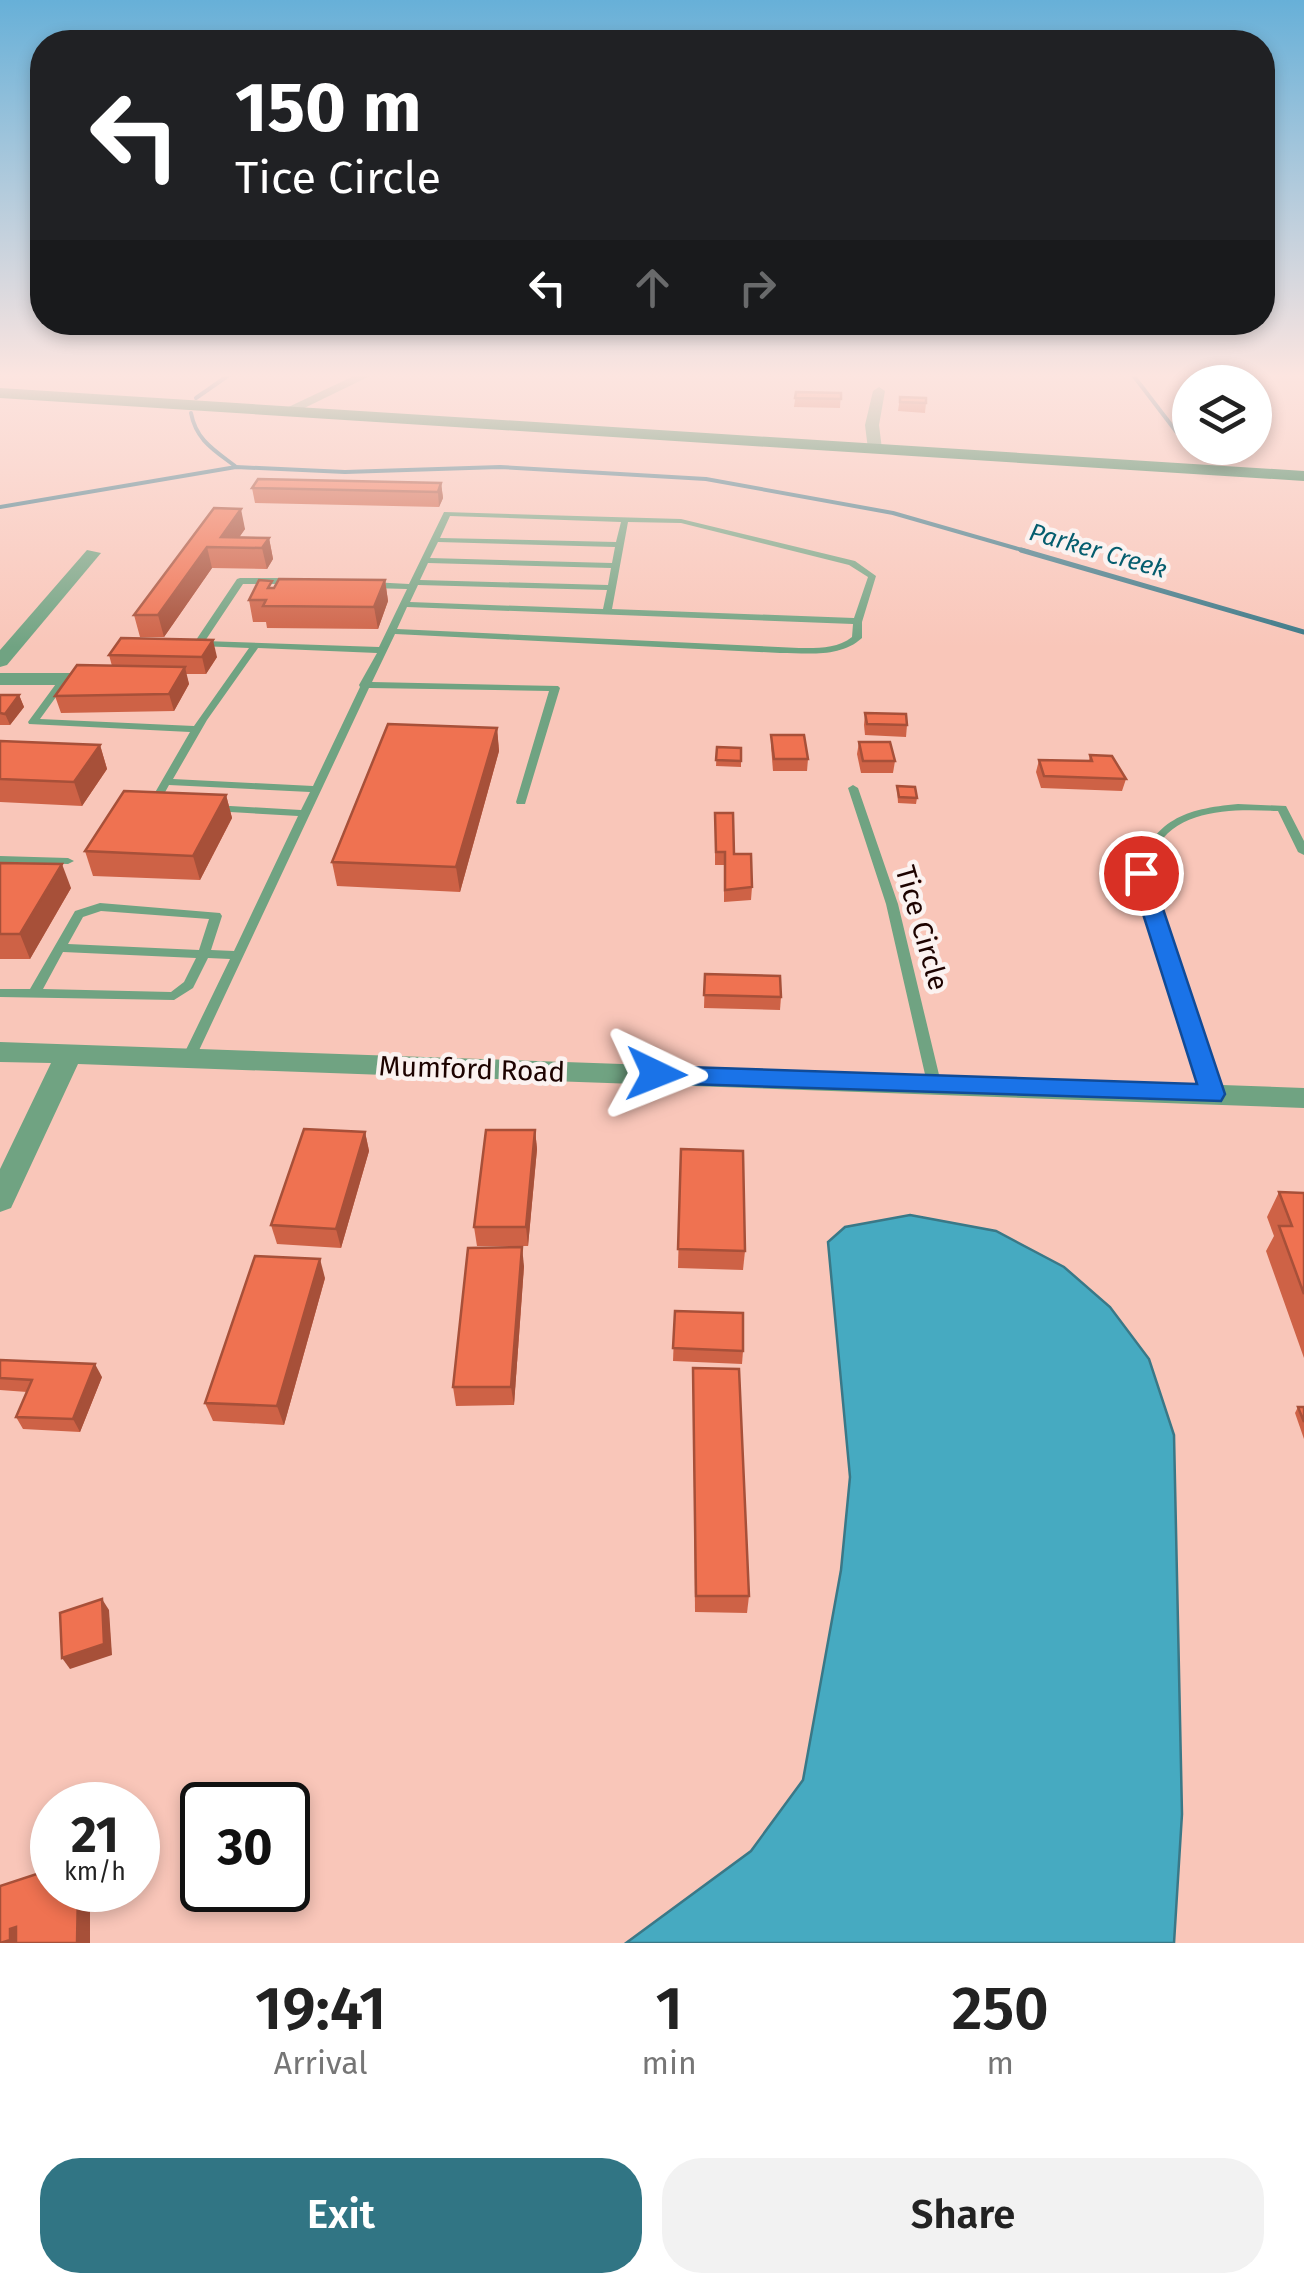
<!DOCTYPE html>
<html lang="en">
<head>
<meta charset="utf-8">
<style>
	body { margin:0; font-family:"Fira Sans",sans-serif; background:#f2f2f2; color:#222; height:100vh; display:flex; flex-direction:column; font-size:38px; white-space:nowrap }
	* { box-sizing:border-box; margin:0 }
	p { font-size:32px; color:#767676 }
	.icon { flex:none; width:55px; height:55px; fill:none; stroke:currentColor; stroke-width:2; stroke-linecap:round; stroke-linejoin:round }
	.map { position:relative; height:1943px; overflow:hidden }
	.details { display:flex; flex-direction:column; background:#fff; flex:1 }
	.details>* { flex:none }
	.banner { position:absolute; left:30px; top:30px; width:1245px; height:305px; border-radius:40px; box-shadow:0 5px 15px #0003; background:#202124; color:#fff; overflow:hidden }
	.tools { position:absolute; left:1172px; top:365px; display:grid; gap:20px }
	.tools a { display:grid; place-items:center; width:100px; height:100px; border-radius:50%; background:#fff; box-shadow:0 5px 15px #0003; font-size:50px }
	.speed { position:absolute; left:30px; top:1782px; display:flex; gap:20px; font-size:50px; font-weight:700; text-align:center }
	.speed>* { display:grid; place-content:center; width:130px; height:130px; border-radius:50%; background:#fff; box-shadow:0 5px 15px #0003; line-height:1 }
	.speed small { font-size:25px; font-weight:400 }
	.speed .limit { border:5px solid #111; border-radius:15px; background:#fff; color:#111 }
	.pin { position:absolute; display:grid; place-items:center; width:85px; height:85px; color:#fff; margin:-42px; border:5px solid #fff; border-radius:50%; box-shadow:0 2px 10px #0007 }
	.me { position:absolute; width:110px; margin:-55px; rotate:92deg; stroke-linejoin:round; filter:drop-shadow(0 0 8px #0008) }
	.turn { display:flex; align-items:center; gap:35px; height:210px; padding:0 40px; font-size:45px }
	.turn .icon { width:130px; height:130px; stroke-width:2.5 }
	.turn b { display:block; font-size:70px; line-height:85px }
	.lanes { display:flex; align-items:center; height:95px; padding:0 40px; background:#0003; justify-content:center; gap:50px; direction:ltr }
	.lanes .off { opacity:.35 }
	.eta { display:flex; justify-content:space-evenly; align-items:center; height:170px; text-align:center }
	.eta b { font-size:60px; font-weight:600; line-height:70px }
	.cta { display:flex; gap:20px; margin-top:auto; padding:20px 40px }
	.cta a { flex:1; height:115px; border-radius:40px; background:#317584; color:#fff; font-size:40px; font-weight:600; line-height:115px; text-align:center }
	.cta a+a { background:#f2f2f2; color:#222 }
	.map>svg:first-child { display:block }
	.water { fill:#46aac1; stroke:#3a7887; stroke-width:2.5 }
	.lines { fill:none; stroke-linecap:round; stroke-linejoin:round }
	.stream-far1 { stroke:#3a7887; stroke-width:4 }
	.stream { stroke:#3a7887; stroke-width:5 }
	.service { fill:#70a382; fill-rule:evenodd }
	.minor { fill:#70a382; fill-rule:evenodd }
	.primary { fill:#177244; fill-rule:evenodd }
	.wall { fill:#ce6246 }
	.shaded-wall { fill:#a75039 }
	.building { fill:#ef7251; stroke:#a75039; stroke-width:2.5 }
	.route { fill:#1a73e8; stroke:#114b97; stroke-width:2.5 }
	.labels { text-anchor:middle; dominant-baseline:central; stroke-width:9; stroke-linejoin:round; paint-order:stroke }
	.far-water-label { font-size:25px; font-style:italic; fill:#045d6e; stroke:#fbf2f0 }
	.street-label { font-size:28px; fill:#1d0300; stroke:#fbf2f0 }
</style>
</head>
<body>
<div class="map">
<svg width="1304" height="1943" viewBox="0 0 1304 1943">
	<rect width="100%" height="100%" fill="#f9c6b9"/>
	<polygon class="water" points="910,1215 996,1231 1064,1267 1110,1307 1149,1359 1174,1435 1182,1814 1174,1943 626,1943 751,1851 803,1780 841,1570 850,1477 828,1242 845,1227"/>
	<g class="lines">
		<g class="stream-far1">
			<polyline points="1133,375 1188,447"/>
			<polyline points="196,398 229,375"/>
			<path d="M191,413C196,440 214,450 235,466"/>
			<polyline points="0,507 236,467 345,472 500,467 706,479 893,513 1029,552"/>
		</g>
		<polyline class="stream" points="1021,550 1304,632"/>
		<g class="service">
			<path d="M444,512L681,519L855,561L876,576L862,622V638C840,658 808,653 780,653L395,634L372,682L558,686L560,688L525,804H517L516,802L549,691L369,688L194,1061H184L182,1058L230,959L208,958L193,988L174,1000L0,997V989H30L75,911L100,903L220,913L222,916L211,950L234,951L298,816L213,811L208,808L213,805L301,810L310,792L169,785L158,805H150L149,803L190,732L29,724L28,722L61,677L64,676L69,679L40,719L194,726L249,648L199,646L194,643L237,579L240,578H291L295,581L291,584H243L205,641L379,647L407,589L371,588L367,585L371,582L409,584ZM450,516L621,522L616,542L440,538ZM628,522L681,523L849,565L868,577L854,618L612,609ZM438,542L615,547L612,563L430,558ZM428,563L611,568L608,585L420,580ZM418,585L607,590L603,609L410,602ZM407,607L853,624L852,637C837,649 818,648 799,648L397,629ZM258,648L377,653L359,685L360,687L313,786L173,779L207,720ZM101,911L209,919L199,950L68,944L83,917ZM63,952L196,958L184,982L171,992L43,989Z"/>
			<polygon points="853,785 858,788 898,904 941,1083 939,1087 929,1087 927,1083 886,904 848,788"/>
			<path d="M1238,804L1286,806L1304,841V855L1298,852L1278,811C1236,809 1178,807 1155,850C1151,857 1149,866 1147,873L1219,1094L1217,1098H1207L1205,1094L1135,873C1155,819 1184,809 1238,804Z"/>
			<polygon points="0,856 68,858 74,861 68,864 0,862"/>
		</g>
		<g class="minor">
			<polygon points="356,375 372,375 292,414 280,411"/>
			<polygon points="879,387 885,391 879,425 882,449 875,453 868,449 865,425 873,391"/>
			<polygon points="87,550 101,553 7,665 0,667 0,650"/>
			<polygon points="0,673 96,673 105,679 96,685 0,685"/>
			<polygon points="0,1042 1304,1088 1304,1108 78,1064 11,1208 0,1212 0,1169 51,1063 0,1062"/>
		</g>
		<polygon class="primary" points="0,388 1304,471 1304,481 0,398"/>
	</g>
	<g class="wall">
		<polygon points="796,392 841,393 840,408 794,407"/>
		<polygon points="900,397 926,403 925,413 898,411"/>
		<polygon points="441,483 443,498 439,507 255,503 252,488"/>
		<polygon points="214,508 245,529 239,537 269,538 273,559 267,569 212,568 164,637 140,637 134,615"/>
		<polygon points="385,580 388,601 378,629 267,628 266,622 253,622 249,600 274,588"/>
		<polygon points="109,655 217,657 206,674 186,674 189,684 174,711 61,713 55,696 112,666"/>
		<polygon points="0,695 19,695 24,707 10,725 0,725"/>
		<polygon points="865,713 907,725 906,737 865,735 864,725"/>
		<polygon points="497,728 499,751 460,892 337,886 332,862"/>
		<polygon points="771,735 808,759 807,771 773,771 771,746"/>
		<polygon points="0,741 100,745 107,769 82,806 0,802"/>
		<polygon points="859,742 895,761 893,773 861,773 857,754"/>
		<polygon points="717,747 741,748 741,767 716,766"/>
		<polygon points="1090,755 1126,779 1122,791 1041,788 1036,772 1039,760 1089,761"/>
		<polygon points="897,786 917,798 916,804 898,803"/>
		<polygon points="226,795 232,818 200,880 93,876 85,851"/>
		<polygon points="715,813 752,887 751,900 724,902 724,865 715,865"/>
		<polygon points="0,863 71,888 30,959 0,959"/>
		<polygon points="705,974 781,997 780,1010 704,1008"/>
		<polygon points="535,1130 537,1149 528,1246 477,1246 474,1227"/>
		<polygon points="365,1132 369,1151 341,1248 277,1244 271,1225"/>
		<polygon points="681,1149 745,1251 743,1270 678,1268"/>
		<polygon points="1279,1192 1304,1193 1304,1358 1266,1251 1274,1236 1267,1217"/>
		<polygon points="524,1266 514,1405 456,1406 453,1387"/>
		<polygon points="325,1278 284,1425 213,1421 205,1403"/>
		<polygon points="675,1311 743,1351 742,1364 673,1361"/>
		<polygon points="0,1360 102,1377 80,1432 23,1429 16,1417 27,1392 0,1390"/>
		<polygon points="693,1368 749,1596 747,1613 695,1612"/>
		<polygon points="1298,1407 1304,1407 1304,1439 1295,1413"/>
	</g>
	<g class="shaded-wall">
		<polygon points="441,483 443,498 439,507 438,492"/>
		<polygon points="241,509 245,529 232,548 221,537"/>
		<polygon points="269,538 273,559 267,569 262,548"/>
		<polygon points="207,547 212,568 164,637 158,615"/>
		<polygon points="385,580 388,601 378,629 374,607"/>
		<polygon points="213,640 217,657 206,674 202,657"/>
		<polygon points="185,667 189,684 174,711 169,694"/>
		<polygon points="19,695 24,707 10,725 5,714"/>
		<polygon points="497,728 499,751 460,892 456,867"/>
		<polygon points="100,745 107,769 82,806 74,782"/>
		<polygon points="226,795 232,818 200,880 193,856"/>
		<polygon points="62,864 71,888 30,959 20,934"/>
		<polygon points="535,1130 537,1149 528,1246 526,1227"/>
		<polygon points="365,1132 369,1151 341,1248 336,1229"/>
		<polygon points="522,1247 524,1266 514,1405 511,1387"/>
		<polygon points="320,1259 325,1278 284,1425 277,1406"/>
		<polygon points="95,1364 102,1377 80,1432 73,1419"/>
		<polygon points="102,1599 109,1610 112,1655 70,1669 62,1658"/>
		<polygon points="78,1890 90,1890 90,1943 77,1943"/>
		<polygon points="16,1927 25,1943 2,1943 10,1929"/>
	</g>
	<g class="building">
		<polygon points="796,392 841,393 841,399 795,398"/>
		<polygon points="900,397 926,398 926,403 900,402"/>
		<polygon points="258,479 441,483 438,492 252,488"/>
		<polygon points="214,508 241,509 221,537 269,538 262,548 207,547 158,615 134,615"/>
		<polygon points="279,579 385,580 374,607 263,606 266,600 249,600 259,580 272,581 268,588 274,588"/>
		<polygon points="121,638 213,640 202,657 109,655"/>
		<polygon points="77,665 185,667 169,694 55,696"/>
		<polygon points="0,695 19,695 5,714 0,713"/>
		<polygon points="865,713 906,714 907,725 867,724"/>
		<polygon points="388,724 497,728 456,867 332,862"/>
		<polygon points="771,735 804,735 808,759 774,759"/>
		<polygon points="0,741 100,745 74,782 0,779"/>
		<polygon points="859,742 890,742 895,761 863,761"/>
		<polygon points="717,747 741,748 741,761 716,760"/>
		<polygon points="1090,755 1112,756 1126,779 1044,776 1039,760 1092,761"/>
		<polygon points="897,786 915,787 917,798 899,797"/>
		<polygon points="124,791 226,795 193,856 85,851"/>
		<polygon points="715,813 733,813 734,854 751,854 752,887 725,890 725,852 716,852"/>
		<polygon points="0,863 62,864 20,934 0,934"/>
		<polygon points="705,974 780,976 781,997 704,995"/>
		<polygon points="304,1129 365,1132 336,1229 271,1225"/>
		<polygon points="486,1130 535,1130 526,1227 474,1227"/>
		<polygon points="681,1149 743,1151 745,1251 678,1249"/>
		<polygon points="1279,1192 1304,1193 1304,1294 1279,1226 1292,1226"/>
		<polygon points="522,1247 511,1387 453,1387 468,1248"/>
		<polygon points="255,1256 320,1259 277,1406 205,1403"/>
		<polygon points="675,1311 743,1313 743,1351 673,1348"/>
		<polygon points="0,1360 95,1364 73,1419 16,1417 32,1380 0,1378"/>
		<polygon points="693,1368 739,1369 749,1596 696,1596"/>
		<polygon points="1298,1407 1304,1407 1304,1422"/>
		<polygon points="102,1599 104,1644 62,1658 60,1613"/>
		<polygon points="52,1869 52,1890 78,1890 77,1943 16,1943 16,1927 10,1929 10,1940 0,1943 0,1886"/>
	</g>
	<linearGradient id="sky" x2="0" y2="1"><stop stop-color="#67b0d8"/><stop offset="0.58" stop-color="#fce5e0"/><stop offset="1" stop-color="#fce5e0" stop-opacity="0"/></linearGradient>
	<rect width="1304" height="647" fill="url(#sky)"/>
	<polygon class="route" points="1141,866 1151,873 1225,1094 1221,1101 656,1083 644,1074 656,1066 1197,1084 1130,873"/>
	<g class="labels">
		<g class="far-water-label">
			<text transform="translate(1098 551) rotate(16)">Parker Creek</text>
		</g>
		<g class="street-label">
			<text transform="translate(922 928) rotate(74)">Tice Circle</text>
			<text transform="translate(472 1069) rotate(2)">Mumford Road</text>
		</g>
	</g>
</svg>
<div class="tools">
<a><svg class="icon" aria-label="layers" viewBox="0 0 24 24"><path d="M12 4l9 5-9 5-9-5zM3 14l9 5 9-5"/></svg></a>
</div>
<div class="speed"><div>21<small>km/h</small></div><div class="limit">30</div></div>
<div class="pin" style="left:1141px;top:873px;background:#d93025"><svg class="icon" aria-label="arrive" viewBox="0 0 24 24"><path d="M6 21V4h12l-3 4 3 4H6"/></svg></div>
<svg class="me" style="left:656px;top:1074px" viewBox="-20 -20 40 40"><path d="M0-17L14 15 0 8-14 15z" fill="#1a73e8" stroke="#fff" stroke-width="4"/></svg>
<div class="banner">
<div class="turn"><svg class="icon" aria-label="left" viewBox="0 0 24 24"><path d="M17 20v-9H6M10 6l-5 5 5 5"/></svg><div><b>150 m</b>Tice Circle</div></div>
<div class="lanes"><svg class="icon" aria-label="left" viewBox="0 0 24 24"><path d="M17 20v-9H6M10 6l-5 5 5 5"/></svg><svg class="icon off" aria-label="ahead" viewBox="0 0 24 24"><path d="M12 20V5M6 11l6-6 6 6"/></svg><svg class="icon off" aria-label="right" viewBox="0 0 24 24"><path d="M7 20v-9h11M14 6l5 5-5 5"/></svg></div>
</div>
</div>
<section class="details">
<div class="eta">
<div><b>19:41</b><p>Arrival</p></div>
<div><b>1</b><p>min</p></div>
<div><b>250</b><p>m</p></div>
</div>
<div class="cta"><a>Exit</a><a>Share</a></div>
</section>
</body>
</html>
